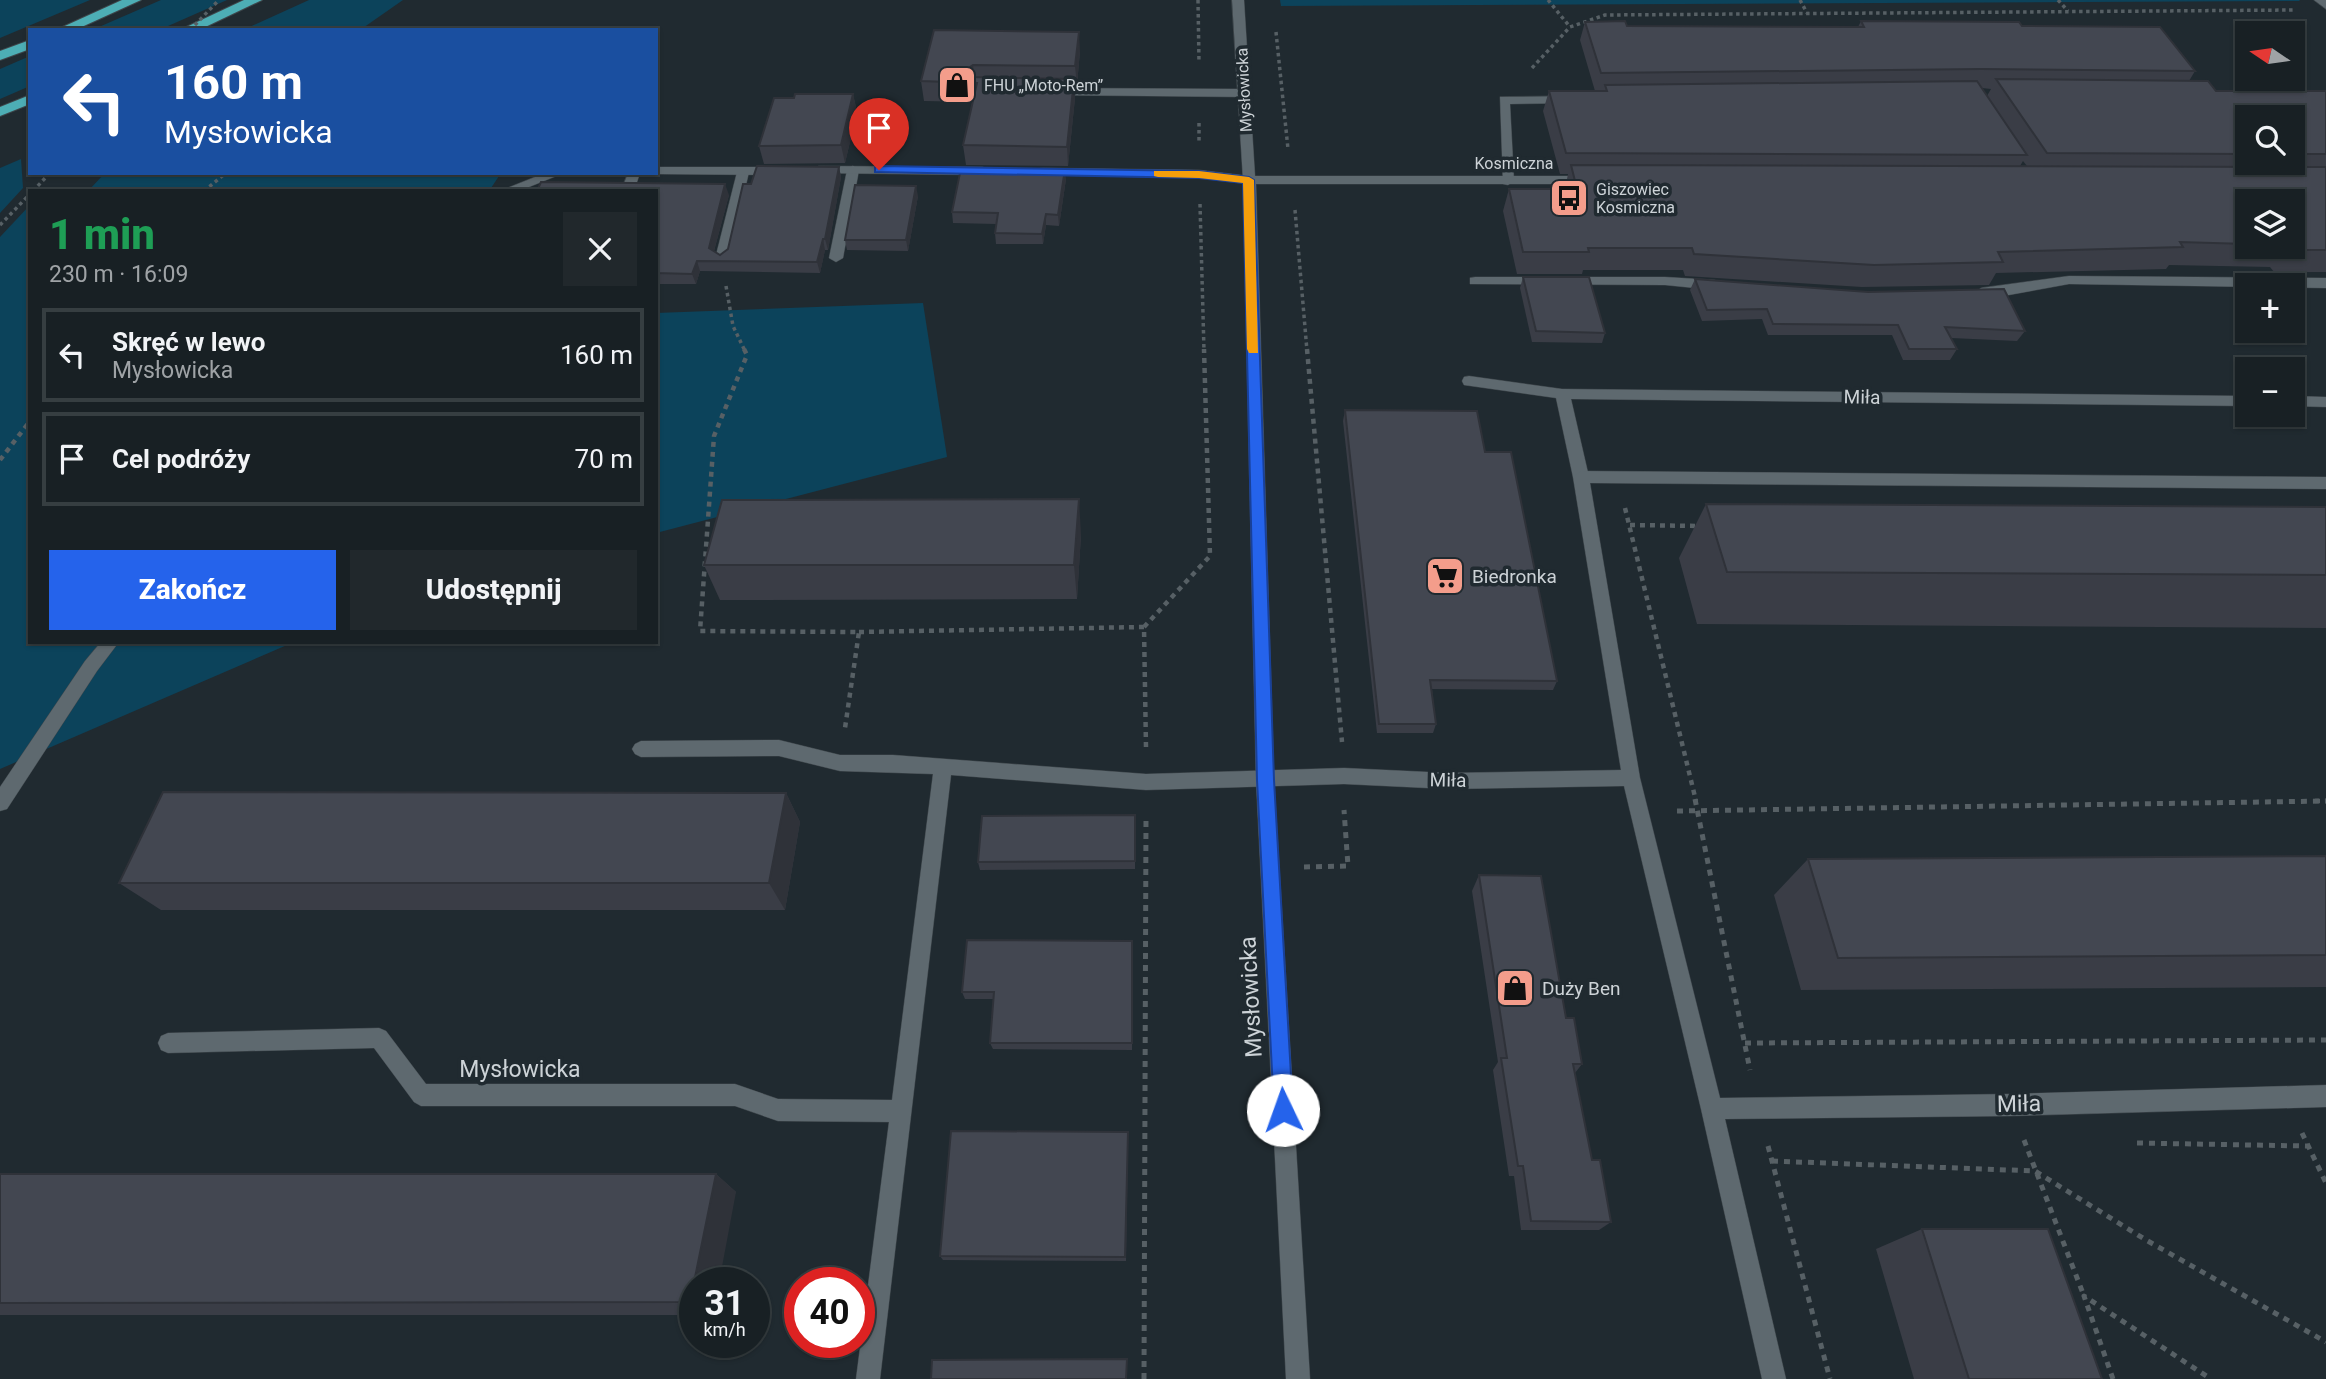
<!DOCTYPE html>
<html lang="pl">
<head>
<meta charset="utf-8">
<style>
	body { margin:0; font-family:Roboto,sans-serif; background:#21282c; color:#f1f3f6; height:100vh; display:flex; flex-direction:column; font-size:26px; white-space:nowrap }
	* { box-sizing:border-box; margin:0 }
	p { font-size:23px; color:#9fa3a6 }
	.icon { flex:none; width:38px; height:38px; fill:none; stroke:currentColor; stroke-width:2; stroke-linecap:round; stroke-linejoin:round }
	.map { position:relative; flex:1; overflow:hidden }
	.drawer { position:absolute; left:28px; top:189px; width:630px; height:455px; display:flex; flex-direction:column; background:#182024; border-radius:0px; box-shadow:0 2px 5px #0004,0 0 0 2px #363e41 }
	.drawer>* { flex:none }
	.banner { position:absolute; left:28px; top:28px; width:630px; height:147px; border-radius:0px; box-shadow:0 2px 5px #0004,0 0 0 2px #363e41; background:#1a4fa0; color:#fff; overflow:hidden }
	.needle { width:46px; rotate:283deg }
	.fabs { position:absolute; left:2235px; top:21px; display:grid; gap:14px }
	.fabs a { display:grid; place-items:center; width:70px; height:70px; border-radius:0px; background:#182024; box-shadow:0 2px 5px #0004,0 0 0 2px #363e41; font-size:35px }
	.speed { position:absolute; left:679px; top:1267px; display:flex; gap:14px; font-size:35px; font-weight:700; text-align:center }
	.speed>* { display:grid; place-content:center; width:91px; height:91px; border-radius:50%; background:#182024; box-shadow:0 2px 5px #0004,0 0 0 2px #363e41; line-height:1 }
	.speed small { font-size:18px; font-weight:400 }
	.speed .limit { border:10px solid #d22; background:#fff; color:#111 }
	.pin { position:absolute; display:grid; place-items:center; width:60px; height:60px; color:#fff; margin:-72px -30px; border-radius:50% 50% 50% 0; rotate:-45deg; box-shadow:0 0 7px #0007 }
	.pin .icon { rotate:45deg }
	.me { position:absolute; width:77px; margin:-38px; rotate:357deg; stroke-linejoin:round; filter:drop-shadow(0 0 5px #0008) }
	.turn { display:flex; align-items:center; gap:24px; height:147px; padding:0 21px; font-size:32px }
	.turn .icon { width:91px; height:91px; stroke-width:2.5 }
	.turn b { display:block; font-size:49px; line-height:60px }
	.round { display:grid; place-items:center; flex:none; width:74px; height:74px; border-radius:0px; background:#21282c }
	.summary { display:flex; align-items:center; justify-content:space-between; height:119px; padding:0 21px }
	h1 { font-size:42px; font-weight:800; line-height:52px; color:#1e9e55 }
	.cta { display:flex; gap:14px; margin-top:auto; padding:14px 21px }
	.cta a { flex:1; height:80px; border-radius:0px; background:#2563eb; color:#fff; font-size:28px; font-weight:800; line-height:80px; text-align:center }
	.cta a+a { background:#21282c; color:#f1f3f6 }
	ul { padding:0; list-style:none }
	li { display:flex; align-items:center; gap:21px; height:94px; margin:0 14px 10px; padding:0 7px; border:4px solid #363e41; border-radius:0px }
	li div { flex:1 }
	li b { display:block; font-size:26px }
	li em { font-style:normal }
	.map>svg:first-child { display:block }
	.green { fill:#0c435b }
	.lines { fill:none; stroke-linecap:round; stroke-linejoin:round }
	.lane-casing { stroke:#3d454a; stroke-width:1 }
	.street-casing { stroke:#3d454a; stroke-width:1 }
	.secondary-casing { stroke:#3d454a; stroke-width:1 }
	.highway-casing { stroke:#3d454a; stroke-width:2 }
	.path-far2 { stroke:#576065; stroke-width:3.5; stroke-dasharray:3.5 3.5; stroke-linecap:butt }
	.path-far1 { stroke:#576065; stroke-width:4.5; stroke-dasharray:5 5; stroke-linecap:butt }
	.path { stroke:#576065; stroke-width:5; stroke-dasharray:6 6; stroke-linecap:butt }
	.lane { fill:#5e696f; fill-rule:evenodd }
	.street { fill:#5e696f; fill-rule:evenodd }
	.secondary { fill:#5e696f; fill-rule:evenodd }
	.highway { fill:#4daeb5; fill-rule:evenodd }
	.path-bridge { stroke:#576065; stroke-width:3.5; stroke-dasharray:3.5 3.5; stroke-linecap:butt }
	.wall { fill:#3a3d46; fill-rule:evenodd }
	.shaded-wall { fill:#2f3239 }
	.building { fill:#434751; stroke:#2f3239; stroke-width:2 }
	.route { fill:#2563eb; stroke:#184099; stroke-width:2 }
	.slow { fill:#f59e0b }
	.labels { text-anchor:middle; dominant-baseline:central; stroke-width:7; stroke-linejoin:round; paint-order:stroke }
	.far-poi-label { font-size:16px; fill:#cdd3d7; stroke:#202a30; text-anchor:start }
	.far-street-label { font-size:16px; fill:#cdd3d7; stroke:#202a30 }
	.street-label { font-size:19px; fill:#cdd3d7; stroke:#202a30 }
	.poi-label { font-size:19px; fill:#cdd3d7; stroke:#202a30; text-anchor:start }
	.near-street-label { font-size:23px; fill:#cdd3d7; stroke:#202a30 }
</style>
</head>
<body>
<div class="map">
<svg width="2326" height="1379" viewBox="0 0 2326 1379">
	<rect width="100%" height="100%" fill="#202a30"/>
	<g class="green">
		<polygon points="0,0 90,0 0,38"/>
		<polygon points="161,0 227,0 159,30 92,30"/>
		<polygon points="309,0 403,0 360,30 243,30"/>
		<polygon points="1280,0 2299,0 2300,1 1281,6"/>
		<polygon points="30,56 30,86 0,99 0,69"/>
		<polygon points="21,159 23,188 0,213 0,168"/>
		<polygon points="105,173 501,173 489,191 88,191"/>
		<polygon points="30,205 30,642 294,642 0,769 0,237"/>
		<polygon points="923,303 947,457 656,533 656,313"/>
	</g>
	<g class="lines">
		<defs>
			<g id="lane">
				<polygon points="1052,88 1244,89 1250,93 1244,97 1048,95 1046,92"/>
				<polygon points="1570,96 1574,97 1574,103 1510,104 1514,181 1508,185 1503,184 1500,97"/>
				<polygon points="853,166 859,170 843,258 836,262 829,258 847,170"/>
				<polygon points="743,168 749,172 729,259 722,263 715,259 737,172"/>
				<polygon points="545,173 564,173 519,191 500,191"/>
				<polygon points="628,173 640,173 634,191 621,191"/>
				<polygon points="2069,276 2326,278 2326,288 2069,284 1998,297 1981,298 1974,293 1981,288"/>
				<polygon points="1475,277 1665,277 1715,280 1722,285 1715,290 1665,285 1470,284 1470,278"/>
				<polygon points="1469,376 1562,389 2247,396 2247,406 1571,399 1589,477 1581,483 1573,477 1556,398 1464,385 1462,381 1464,377"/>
				<polygon points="2292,396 2326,397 2326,407 2292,406"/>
				<polygon points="101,642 119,642 97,671 7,809 0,811 0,787 85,661"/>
			</g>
			<g id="street">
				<polygon points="2314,0 2326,0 2326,9"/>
				<polygon points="819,166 983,167 989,171 983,175 814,173 813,170"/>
				<polygon points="656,167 777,167 783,171 777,175 651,174 656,173"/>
				<polygon points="1043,168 1199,170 1249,176 1255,180 1249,184 1199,178 1038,175 1038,169"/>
				<polygon points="1581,471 2326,477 2326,489 1590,483 1640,778 1720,1098 2010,1094 2326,1085 2326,1107 2010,1116 1725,1119 1786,1379 1762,1379 1701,1109 1624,786 1449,789 1344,784 1146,790 951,775 880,1379 856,1379 889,1122 778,1121 735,1106 421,1106 414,1102 374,1048 168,1053 161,1050 158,1043 161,1036 168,1033 379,1028 386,1031 426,1084 735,1084 778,1099 892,1100 933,774 840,771 779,756 641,757 635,754 632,749 635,744 641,741 779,740 840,755 893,755 1146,774 1344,768 1449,773 1621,770 1573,477"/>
			</g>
			<polygon id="secondary" points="1232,0 1244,0 1255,176 1588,176 1594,180 1588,184 1256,184 1274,780 1310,1379 1286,1379 1256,780 1243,180"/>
			<g id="highway">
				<polygon points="122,0 141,0 75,30 56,30"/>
				<polygon points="244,0 262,0 199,30 180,30"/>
				<polygon points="30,40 30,49 0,60 0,51"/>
				<polygon points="30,95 30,104 0,116 0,107"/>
			</g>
		</defs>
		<use href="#lane" class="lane-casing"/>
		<use href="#street" class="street-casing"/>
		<use href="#secondary" class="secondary-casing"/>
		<use href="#highway" class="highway-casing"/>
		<g class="path-far2">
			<polyline points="1198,0 1199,62"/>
			<polyline points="1548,0 1570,27"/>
			<polyline points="1800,0 1807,13"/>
			<polyline points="2058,0 2068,11"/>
			<polyline points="1276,32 1288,149"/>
			<polyline points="1532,68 1570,27 1605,15 2294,10"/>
			<polyline points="1199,123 1199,143"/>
			<polyline points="33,191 50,173"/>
			<polyline points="204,191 226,173"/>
			<polyline points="1200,204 1204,351"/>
			<polyline points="1295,210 1307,351"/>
			<polyline points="0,225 30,194"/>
			<polyline points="726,286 733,326 745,351"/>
		</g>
		<g class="path-far1">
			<polyline points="744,349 747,355 714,436 700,631 859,632 845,728"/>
			<polyline points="1307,349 1342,742"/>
			<polyline points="0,460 30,421"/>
			<polyline points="1625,508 1696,801"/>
			<polyline points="1630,525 1699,526"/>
			<polyline points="1144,627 1210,556 1204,349"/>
			<polyline points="859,632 1144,627 1146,748"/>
			<polyline points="2315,801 2326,801"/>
		</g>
		<g class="path">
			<polyline points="1695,799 1750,1070"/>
			<polyline points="1677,811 2326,801"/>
			<polyline points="1304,867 1348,866 1344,810"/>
			<polyline points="1745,1043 2326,1040"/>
			<polyline points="2302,1133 2326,1183"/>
			<polyline points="2024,1140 2084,1296"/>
			<polyline points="2137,1143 2308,1146"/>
			<polyline points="1768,1146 1830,1379"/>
			<polyline points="1772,1161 2035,1171 2146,1240 2326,1342"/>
			<polyline points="1144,1379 1146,816"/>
			<polyline points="2113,1379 2084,1296 2211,1379"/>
		</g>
		<use href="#lane" class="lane"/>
		<use href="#street" class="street"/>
		<use href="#secondary" class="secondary"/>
		<use href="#highway" class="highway"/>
		<polyline class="path-bridge" points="190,30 219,0"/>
	</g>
	<g class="wall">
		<path d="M1861,21L2022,26L2195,71L2189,81L2216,91H2326V272H2274L2270,267L2169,265L2166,269L1996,273L1989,285L1862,287L1685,276L1683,270H1583L1582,274H1517L1503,211L1509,189H1565L1568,174H1560L1543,111L1549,91H1595L1580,40L1585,22L1627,26L1858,27ZM1982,88L1991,89L1987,96ZM2247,117H2292V163H2247ZM2023,161L2027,166H2020ZM2247,201L2292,247H2247Z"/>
		<polygon points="934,30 1080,51 1077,85 1075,85 1075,98 1068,166 966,165 963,145 973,102 924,101 921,81"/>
		<polygon points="853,94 857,112 845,163 764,164 759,146 794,98"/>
		<polygon points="839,167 841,177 828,250 825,250 820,273 700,271 696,284 656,284 656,191 729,195 714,251 720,255"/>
		<polygon points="1066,179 1059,226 1046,225 1043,244 996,244 995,233 996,224 953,223 952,212"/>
		<polygon points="918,196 908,251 847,250 845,240"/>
		<polygon points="1523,277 1605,333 1602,343 1532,342 1520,288"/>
		<polygon points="1695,279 2025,331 2017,341 1951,338 1957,349 1950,360 1903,360 1892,335 1768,335 1762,319 1702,321 1690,290"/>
		<polygon points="1345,410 1485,452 1557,681 1553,690 1432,689 1436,724 1433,733 1377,733 1343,421"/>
		<polygon points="1706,504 2326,507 2326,628 1697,624 1679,558"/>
		<polygon points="1081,535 1077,599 720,600 704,565"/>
		<polygon points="786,793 800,822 785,910 161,910 119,883"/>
		<polygon points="1135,815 1135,869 980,870 978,862"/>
		<polygon points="2326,856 2326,987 1801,990 1774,895 1808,859"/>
		<polygon points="1479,875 1566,1018 1582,1064 1575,1073 1592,1160 1611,1222 1599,1230 1521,1230 1514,1176 1509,1176 1493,1070 1498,1062 1472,891"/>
		<polygon points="1132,948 1132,1050 993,1049 990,1043 993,999 965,999 962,992"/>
		<polygon points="1128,1137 1126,1261 943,1260 940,1256"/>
		<polygon points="0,1174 716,1174 736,1192 695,1283 695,1315 0,1315"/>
		<polygon points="1922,1229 2102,1379 1914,1379 1876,1249"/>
	</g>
	<g class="shaded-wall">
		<polygon points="1079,32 1080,51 1077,85 1075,66"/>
		<polygon points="973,65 975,83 965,82 964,71"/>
		<polygon points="1074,79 1075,98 1068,166 1067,147"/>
		<polygon points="853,94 857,112 845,163 841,145"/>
		<polygon points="839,167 841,177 828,250 825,239"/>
		<polygon points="1065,169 1066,179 1059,226 1058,215"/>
		<polygon points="725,184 729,195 712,258 709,248"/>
		<polygon points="916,186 918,196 908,251 906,240"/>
		<polygon points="1046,214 1046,225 1043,244 1042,234"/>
		<polygon points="823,239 825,250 820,273 817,262"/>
		<polygon points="697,261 700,271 696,284 692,274"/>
		<polygon points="1079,499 1081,535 1077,599 1074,565"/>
		<polygon points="786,793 800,822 785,910 769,883"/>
		<polygon points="716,1174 736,1192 719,1283 695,1283 695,1305 690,1302"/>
	</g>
	<g class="building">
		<polygon points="1625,21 1627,26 1864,27 1861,21 2019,22 2022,26 2160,27 2195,71 1981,69 1601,73 1585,22"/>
		<polygon points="934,30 1079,32 1075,66 973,65 964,71 968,77 1074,79 1067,147 963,145 977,83 921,81"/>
		<polygon points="1996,79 2208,81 2216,91 2326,91 2326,154 2292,154 2292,117 2247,117 2247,154 2047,153"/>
		<polygon points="1977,81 2027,155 1566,153 1549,91 1607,91 1605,85"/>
		<polygon points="795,94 853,94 841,145 759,146 774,98 794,98"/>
		<polygon points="1571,165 2326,167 2326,250 2293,250 2291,247 2292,247 2292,201 2247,201 2247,244 2180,242 2183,247 1998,252 2003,262 1874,265 1694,254 1692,248 1588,248 1589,252 1523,252 1509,189 1577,189"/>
		<polygon points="757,166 839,167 825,239 823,239 817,262 697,261 692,274 656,273 656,191 537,191 541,182 725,184 709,248 720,255 728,249 743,184 751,184"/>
		<polygon points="961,168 1065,169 1058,215 1046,214 1042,234 995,233 998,213 952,212"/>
		<polygon points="855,185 916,186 906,240 845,240"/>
		<polygon points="1523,277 1589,277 1605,333 1536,331"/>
		<polygon points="1695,279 1868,292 2004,289 2025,331 1945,327 1957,349 1909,349 1898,325 1773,324 1767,309 1707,310"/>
		<polygon points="1345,410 1477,411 1485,452 1511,452 1557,681 1430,680 1436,724 1379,724"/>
		<polygon points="1079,499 1074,565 704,565 722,500"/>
		<polygon points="1706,504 2326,507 2326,575 1727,572"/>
		<polygon points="163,792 786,793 769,883 119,883"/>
		<polygon points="1135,815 1135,861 978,862 982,816"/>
		<polygon points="2326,856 2326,955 1838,958 1808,859"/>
		<polygon points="1479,875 1541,876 1566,1018 1574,1018 1582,1064 1573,1064 1592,1160 1600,1160 1611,1222 1531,1221 1523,1166 1518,1166 1501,1058 1507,1058"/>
		<polygon points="967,940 1132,941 1132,1043 990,1043 994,992 962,992"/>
		<polygon points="951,1131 1128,1132 1125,1257 940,1256"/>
		<polygon points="0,1174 716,1174 690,1302 0,1303"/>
		<polygon points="1922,1229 2048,1229 2102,1379 1969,1379"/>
		<polygon points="1127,1359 1126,1379 931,1379 932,1360"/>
	</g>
	<polygon class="route" points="879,166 1199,171 1249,177 1254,180 1274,780 1293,1110 1290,1117 1283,1119 1277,1117 1274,1110 1257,780 1243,183 1199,178 875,172 875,167"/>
	<polygon class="slow" points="1154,171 1199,171 1249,177 1254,180 1258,353 1249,353 1247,349 1243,183 1199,178 1158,177 1154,176"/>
	<defs>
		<symbol id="shop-square" viewBox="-11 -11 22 22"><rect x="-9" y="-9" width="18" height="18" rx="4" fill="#f49d8b" stroke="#202a30"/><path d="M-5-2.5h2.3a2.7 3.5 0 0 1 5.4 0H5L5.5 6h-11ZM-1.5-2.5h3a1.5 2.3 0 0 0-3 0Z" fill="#111"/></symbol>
		<symbol id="bus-square" viewBox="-11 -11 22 22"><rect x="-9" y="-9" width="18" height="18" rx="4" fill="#f49d8b" stroke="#202a30"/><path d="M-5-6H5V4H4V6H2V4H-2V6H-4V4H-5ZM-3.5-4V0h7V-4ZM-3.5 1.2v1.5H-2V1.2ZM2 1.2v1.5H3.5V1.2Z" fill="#111"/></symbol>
		<symbol id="supermarket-square" viewBox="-11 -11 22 22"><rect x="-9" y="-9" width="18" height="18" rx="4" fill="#f49d8b" stroke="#202a30"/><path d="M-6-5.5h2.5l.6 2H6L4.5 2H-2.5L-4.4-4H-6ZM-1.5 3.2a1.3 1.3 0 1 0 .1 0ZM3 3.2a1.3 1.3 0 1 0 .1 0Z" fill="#111"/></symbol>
	</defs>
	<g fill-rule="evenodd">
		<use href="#shop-square" x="935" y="63" width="44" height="44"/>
		<use href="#bus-square" x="1547" y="176" width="44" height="44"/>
		<use href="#supermarket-square" x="1423" y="554" width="44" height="44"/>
		<use href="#shop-square" x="1493" y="966" width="44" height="44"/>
	</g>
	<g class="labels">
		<g class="far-poi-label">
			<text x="984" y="85">FHU „Moto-Rem”</text>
			<text x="1596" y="189">Giszowiec<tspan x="1596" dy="18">Kosmiczna</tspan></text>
		</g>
		<g class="far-street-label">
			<text transform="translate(1244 90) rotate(-93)">Mysłowicka</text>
			<text x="1514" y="163">Kosmiczna</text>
		</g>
		<g class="street-label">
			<text transform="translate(1862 397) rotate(1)">Miła</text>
			<text transform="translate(1448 780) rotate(1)">Miła</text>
		</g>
		<g class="poi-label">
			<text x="1472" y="576">Biedronka</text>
			<text x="1542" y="988">Duży Ben</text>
		</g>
		<g class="near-street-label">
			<text transform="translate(1251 997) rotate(-93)">Mysłowicka</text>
			<text x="520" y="1069">Mysłowicka</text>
			<text transform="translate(2019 1104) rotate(-1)">Miła</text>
		</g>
	</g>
</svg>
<div class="fabs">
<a><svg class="needle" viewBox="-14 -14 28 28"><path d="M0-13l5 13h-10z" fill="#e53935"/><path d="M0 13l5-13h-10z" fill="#9fa3a6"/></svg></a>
<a><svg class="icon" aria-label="search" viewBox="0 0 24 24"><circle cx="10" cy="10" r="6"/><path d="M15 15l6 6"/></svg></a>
<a><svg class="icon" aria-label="layers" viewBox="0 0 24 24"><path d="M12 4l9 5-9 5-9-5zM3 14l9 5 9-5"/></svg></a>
<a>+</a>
<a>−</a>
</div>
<div class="speed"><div>31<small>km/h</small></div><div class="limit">40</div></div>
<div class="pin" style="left:879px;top:170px;background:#d93025"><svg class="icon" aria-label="arrive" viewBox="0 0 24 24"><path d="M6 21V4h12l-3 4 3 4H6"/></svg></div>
<svg class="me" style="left:1283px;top:1110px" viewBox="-20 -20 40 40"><circle r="19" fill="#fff"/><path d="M0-13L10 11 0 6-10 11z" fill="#2563eb"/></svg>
<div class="banner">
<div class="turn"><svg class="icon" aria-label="left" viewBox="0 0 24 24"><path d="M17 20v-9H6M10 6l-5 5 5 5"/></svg><div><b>160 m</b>Mysłowicka</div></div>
</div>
<section class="drawer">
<div class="summary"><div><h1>1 min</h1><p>230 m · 16:09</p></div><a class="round"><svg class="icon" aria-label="close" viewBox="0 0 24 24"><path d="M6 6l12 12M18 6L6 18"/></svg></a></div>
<ul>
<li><svg class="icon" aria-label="left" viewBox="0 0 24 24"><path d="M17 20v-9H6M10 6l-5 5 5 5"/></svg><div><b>Skręć w lewo</b><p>Mysłowicka</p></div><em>160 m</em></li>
<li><svg class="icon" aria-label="arrive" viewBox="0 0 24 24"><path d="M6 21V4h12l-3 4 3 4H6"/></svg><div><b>Cel podróży</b></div><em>70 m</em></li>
</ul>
<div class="cta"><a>Zakończ</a><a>Udostępnij</a></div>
</section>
</div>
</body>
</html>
